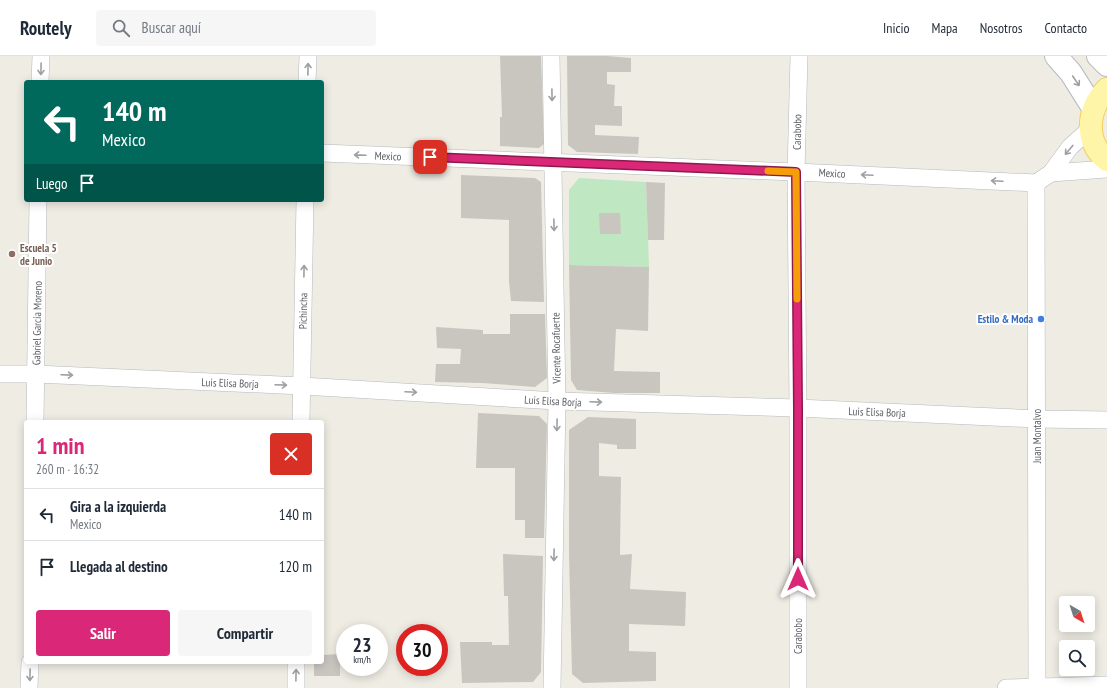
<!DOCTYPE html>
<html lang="es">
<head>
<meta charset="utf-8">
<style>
	body { margin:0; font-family:"PT Sans Narrow",sans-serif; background:#f6f6f7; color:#1f2937; height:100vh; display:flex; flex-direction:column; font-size:15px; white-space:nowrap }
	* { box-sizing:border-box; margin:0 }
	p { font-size:13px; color:#747a83 }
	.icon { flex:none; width:22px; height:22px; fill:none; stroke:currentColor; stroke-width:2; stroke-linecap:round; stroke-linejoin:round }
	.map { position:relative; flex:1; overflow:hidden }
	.drawer { position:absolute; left:24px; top:364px; width:300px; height:244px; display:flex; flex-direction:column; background:#fff; border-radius:4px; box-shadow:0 2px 10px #0003 }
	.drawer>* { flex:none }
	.banner { position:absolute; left:24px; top:24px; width:300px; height:122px; border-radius:4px; box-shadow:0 2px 10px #0003; background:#00695c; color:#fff; overflow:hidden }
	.needle { width:26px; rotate:141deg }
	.fabs { position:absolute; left:1059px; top:540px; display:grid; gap:8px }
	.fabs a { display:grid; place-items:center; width:36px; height:36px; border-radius:4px; background:#fff; box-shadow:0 2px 10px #0003; font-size:20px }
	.speed { position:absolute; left:336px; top:568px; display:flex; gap:8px; font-size:20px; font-weight:700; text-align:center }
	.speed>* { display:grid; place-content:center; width:52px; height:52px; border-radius:50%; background:#fff; box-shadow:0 2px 10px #0003; line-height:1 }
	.speed small { font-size:10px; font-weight:400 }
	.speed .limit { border:6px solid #d22; background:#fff; color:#111 }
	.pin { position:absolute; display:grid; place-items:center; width:34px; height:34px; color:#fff; margin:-17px; border-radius:8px; box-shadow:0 2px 6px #0006 }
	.me { position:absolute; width:44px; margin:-22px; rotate:0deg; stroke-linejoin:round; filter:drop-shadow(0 0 3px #0008) }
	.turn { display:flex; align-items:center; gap:14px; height:84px; padding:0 12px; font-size:18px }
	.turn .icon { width:52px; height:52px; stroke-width:2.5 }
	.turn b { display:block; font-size:28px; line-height:34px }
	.then { display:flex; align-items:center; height:38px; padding:0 12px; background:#0003; gap:8px; font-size:15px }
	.round { display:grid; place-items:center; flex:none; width:42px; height:42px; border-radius:4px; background:#f6f6f7 }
	.summary { display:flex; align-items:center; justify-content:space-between; height:68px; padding:0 12px }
	h1 { font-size:24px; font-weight:700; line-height:30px; color:#db2777 }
	.action { display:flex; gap:8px; margin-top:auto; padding:8px 12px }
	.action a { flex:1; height:46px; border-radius:4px; background:#db2777; color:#fff; font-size:16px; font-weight:700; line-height:46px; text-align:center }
	.action a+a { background:#f6f6f7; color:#1f2937 }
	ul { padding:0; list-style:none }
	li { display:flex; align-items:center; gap:12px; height:52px; padding:0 12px; border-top:1px solid #e0e1e3 }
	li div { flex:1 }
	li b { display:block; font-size:15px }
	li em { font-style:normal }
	header { display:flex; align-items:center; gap:24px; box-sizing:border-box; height:56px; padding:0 20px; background:#fff; border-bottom:1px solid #e0e1e3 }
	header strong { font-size:19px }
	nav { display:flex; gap:22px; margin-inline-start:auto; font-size:14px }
	.search { width:280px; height:36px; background:#f6f6f7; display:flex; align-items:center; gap:10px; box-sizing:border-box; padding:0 14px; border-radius:4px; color:#747a83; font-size:15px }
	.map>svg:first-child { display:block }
	.green { fill:#bfe7c1 }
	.building { fill:#c9c6c0 }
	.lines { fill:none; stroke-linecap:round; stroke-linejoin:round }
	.street-casing { stroke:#b6b9be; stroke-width:18 }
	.secondary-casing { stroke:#b7bac0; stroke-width:24 }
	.primary-casing { stroke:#f4cf57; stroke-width:24 }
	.street { stroke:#fff; stroke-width:17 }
	.secondary { stroke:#fff; stroke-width:22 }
	.primary { stroke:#fff5a8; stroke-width:22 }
	.oneway { stroke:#9d9fa2 }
	.route-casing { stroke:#8e194d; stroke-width:10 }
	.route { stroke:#db2777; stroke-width:7 }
	.slow { stroke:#f59e0b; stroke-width:7 }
	.education-dot { fill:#8d6e63; stroke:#fff; stroke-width:1.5 }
	.shop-dot { fill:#3f7fe0; stroke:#fff; stroke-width:1.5 }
	.labels { text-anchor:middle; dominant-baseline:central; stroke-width:4; stroke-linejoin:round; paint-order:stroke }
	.street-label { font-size:11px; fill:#5b5f64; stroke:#fff }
	.education-label { font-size:11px; font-weight:bold; fill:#785e54; stroke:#fff; text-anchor:start }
	.shop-label { font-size:11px; font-weight:bold; fill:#366cbe; stroke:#fff; text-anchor:end }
</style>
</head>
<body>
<header>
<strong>Routely</strong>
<div class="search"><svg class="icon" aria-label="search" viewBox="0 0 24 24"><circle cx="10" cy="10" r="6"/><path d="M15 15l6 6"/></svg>Buscar aquí</div>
<nav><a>Inicio</a><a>Mapa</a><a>Nosotros</a><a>Contacto</a></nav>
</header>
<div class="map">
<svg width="1107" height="632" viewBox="0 0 1107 632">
	<rect width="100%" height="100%" fill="#eeece3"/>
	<polygon class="green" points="579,122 646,126 649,211 569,209 569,134"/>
	<g class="building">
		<polygon points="500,0 541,0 544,88 539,92 500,90 500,61 502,61"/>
		<polygon points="567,0 607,0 631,2 631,16 607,16 607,28 615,29 614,50 622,50 622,70 595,69 595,79 639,81 638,98 577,96 568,89"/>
		<polygon points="461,119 535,122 541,126 544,246 511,245 509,226 509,164 461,162"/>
		<polygon points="646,126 665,127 664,184 648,184"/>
		<polygon points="599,157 620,157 621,178 600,178"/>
		<polygon points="569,209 649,211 648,275 616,273 614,315 660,316 660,337 614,337 577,334 571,324"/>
		<polygon points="510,258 545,258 547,322 535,331 482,327 435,326 436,308 460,308 461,293 437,292 436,271 483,274 483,278 510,278"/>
		<polygon points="478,357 539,360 547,368 544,482 525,482 525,464 515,464 515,412 476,412"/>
		<polygon points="588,361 636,363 636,393 617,393 617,389 599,387 599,420 621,421 620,499 632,498 630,533 686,536 685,570 629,568 629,595 656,596 656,625 583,627 572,618 569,499 569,374"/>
		<polygon points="503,498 543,500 541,616 533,626 462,627 460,586 492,586 492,589 509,589 508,540 504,540"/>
		<polygon points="340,598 340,620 314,620 314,606 322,606 322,599"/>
	</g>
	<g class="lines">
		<defs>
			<g id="street">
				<polyline points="551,0 557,345 552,632"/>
				<polyline points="40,26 41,0"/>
				<polyline points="307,26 308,0"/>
				<polyline points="322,97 796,116 1036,127 1051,117 1070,91 1090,73"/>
				<polyline points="1051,117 1107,113"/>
				<polyline points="1036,127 1037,632"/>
				<polyline points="0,318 36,318 302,330 557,345 798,352 1037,363 1107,364"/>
				<polyline points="35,366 38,144"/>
				<polyline points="301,366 305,144"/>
				<polyline points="29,632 30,606"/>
				<polyline points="296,632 296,606"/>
				<polyline points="798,632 798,352 796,116 799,0"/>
				<polyline points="1006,632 1107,629"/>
			</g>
			<g id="secondary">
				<polyline points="1056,0 1071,17 1093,52"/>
				<polyline points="1098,0 1107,9"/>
			</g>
			<path id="primary" d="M1107,33C1087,53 1084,86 1107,104"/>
		</defs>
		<use href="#street" class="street-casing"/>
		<use href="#secondary" class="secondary-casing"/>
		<use href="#primary" class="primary-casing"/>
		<use href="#street" class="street"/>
		<use href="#secondary" class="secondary"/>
		<use href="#primary" class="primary"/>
	</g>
	<defs><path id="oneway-shaft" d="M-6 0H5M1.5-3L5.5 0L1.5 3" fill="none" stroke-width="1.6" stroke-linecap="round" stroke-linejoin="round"/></defs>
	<g class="oneway">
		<use href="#oneway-shaft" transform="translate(41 13) rotate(91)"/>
		<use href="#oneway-shaft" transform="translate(308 13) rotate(-89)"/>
		<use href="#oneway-shaft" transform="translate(1076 25) rotate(56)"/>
		<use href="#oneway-shaft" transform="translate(552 39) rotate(89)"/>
		<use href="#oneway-shaft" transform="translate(1069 94) rotate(130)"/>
		<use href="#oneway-shaft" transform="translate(360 99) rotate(-178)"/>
		<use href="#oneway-shaft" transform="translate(867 119) rotate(-177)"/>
		<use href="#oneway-shaft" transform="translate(997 125) rotate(-177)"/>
		<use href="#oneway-shaft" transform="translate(554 169) rotate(89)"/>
		<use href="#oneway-shaft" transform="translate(304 215) rotate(-89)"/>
		<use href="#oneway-shaft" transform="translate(67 319) rotate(2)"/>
		<use href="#oneway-shaft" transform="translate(281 329) rotate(2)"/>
		<use href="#oneway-shaft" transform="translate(411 336) rotate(3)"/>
		<use href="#oneway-shaft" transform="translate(596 346) rotate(2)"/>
		<use href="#oneway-shaft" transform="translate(557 369) rotate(91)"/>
		<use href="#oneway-shaft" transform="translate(554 499) rotate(91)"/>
		<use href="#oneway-shaft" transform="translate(30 619) rotate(91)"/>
		<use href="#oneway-shaft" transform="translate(296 619) rotate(-89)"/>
	</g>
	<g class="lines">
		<defs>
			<polyline id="route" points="430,101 796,116 798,352 798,523"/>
		</defs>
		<use href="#route" class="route-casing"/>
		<use href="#route" class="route"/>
		<polyline class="slow" points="768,115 796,116 797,243"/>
	</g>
	<circle class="education-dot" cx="12" cy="198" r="4"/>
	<circle class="shop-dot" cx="1041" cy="263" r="4"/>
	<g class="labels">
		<g class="street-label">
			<text transform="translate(797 76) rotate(-89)">Carabobo</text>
			<text transform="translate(388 100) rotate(2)">Mexico</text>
			<text transform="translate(832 117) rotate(3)">Mexico</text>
			<text transform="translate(303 255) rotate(-89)">Pichincha</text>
			<text transform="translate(37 267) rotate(-89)">Gabriel García Moreno</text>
			<text transform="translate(556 292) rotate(-91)">Vicente Rocafuerte</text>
			<text transform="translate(230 327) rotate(2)">Luis Elisa Borja</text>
			<text transform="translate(553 345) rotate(3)">Luis Elisa Borja</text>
			<text transform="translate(877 356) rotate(2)">Luis Elisa Borja</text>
			<text transform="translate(1037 380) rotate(-90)">Juan Montalvo</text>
			<text transform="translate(798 580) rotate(-90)">Carabobo</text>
		</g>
		<g class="education-label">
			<text x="20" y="192">Escuela 5<tspan x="20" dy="13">de Junio</tspan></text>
		</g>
		<g class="shop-label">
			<text x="1033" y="263">Estilo &amp; Moda</text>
		</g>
	</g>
</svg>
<div class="fabs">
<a><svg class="needle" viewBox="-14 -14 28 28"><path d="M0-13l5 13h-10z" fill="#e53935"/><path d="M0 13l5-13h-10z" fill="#747a83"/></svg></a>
<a><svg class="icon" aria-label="search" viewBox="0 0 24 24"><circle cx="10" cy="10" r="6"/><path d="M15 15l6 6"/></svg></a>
</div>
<div class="speed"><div>23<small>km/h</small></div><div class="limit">30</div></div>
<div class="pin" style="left:430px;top:101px;background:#d93025"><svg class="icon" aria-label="arrive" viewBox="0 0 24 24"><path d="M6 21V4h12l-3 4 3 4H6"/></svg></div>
<svg class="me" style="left:798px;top:523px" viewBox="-20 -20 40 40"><path d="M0-17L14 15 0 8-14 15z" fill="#db2777" stroke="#fff" stroke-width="4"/></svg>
<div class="banner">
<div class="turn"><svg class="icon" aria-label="left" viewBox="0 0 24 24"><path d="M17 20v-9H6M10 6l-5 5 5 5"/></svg><div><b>140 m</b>Mexico</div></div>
<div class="then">Luego<svg class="icon" aria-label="arrive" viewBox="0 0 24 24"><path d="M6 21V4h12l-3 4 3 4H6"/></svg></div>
</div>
<section class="drawer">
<div class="summary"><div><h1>1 min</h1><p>260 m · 16:32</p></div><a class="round" style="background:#d93025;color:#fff"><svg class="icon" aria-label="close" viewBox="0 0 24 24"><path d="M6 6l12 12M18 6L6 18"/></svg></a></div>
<ul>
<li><svg class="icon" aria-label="left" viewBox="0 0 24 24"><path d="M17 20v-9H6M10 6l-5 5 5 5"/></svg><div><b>Gira a la izquierda</b><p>Mexico</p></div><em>140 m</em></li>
<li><svg class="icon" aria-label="arrive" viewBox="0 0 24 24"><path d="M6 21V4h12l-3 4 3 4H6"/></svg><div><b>Llegada al destino</b></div><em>120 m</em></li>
</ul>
<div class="action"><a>Salir</a><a>Compartir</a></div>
</section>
</div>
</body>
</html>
